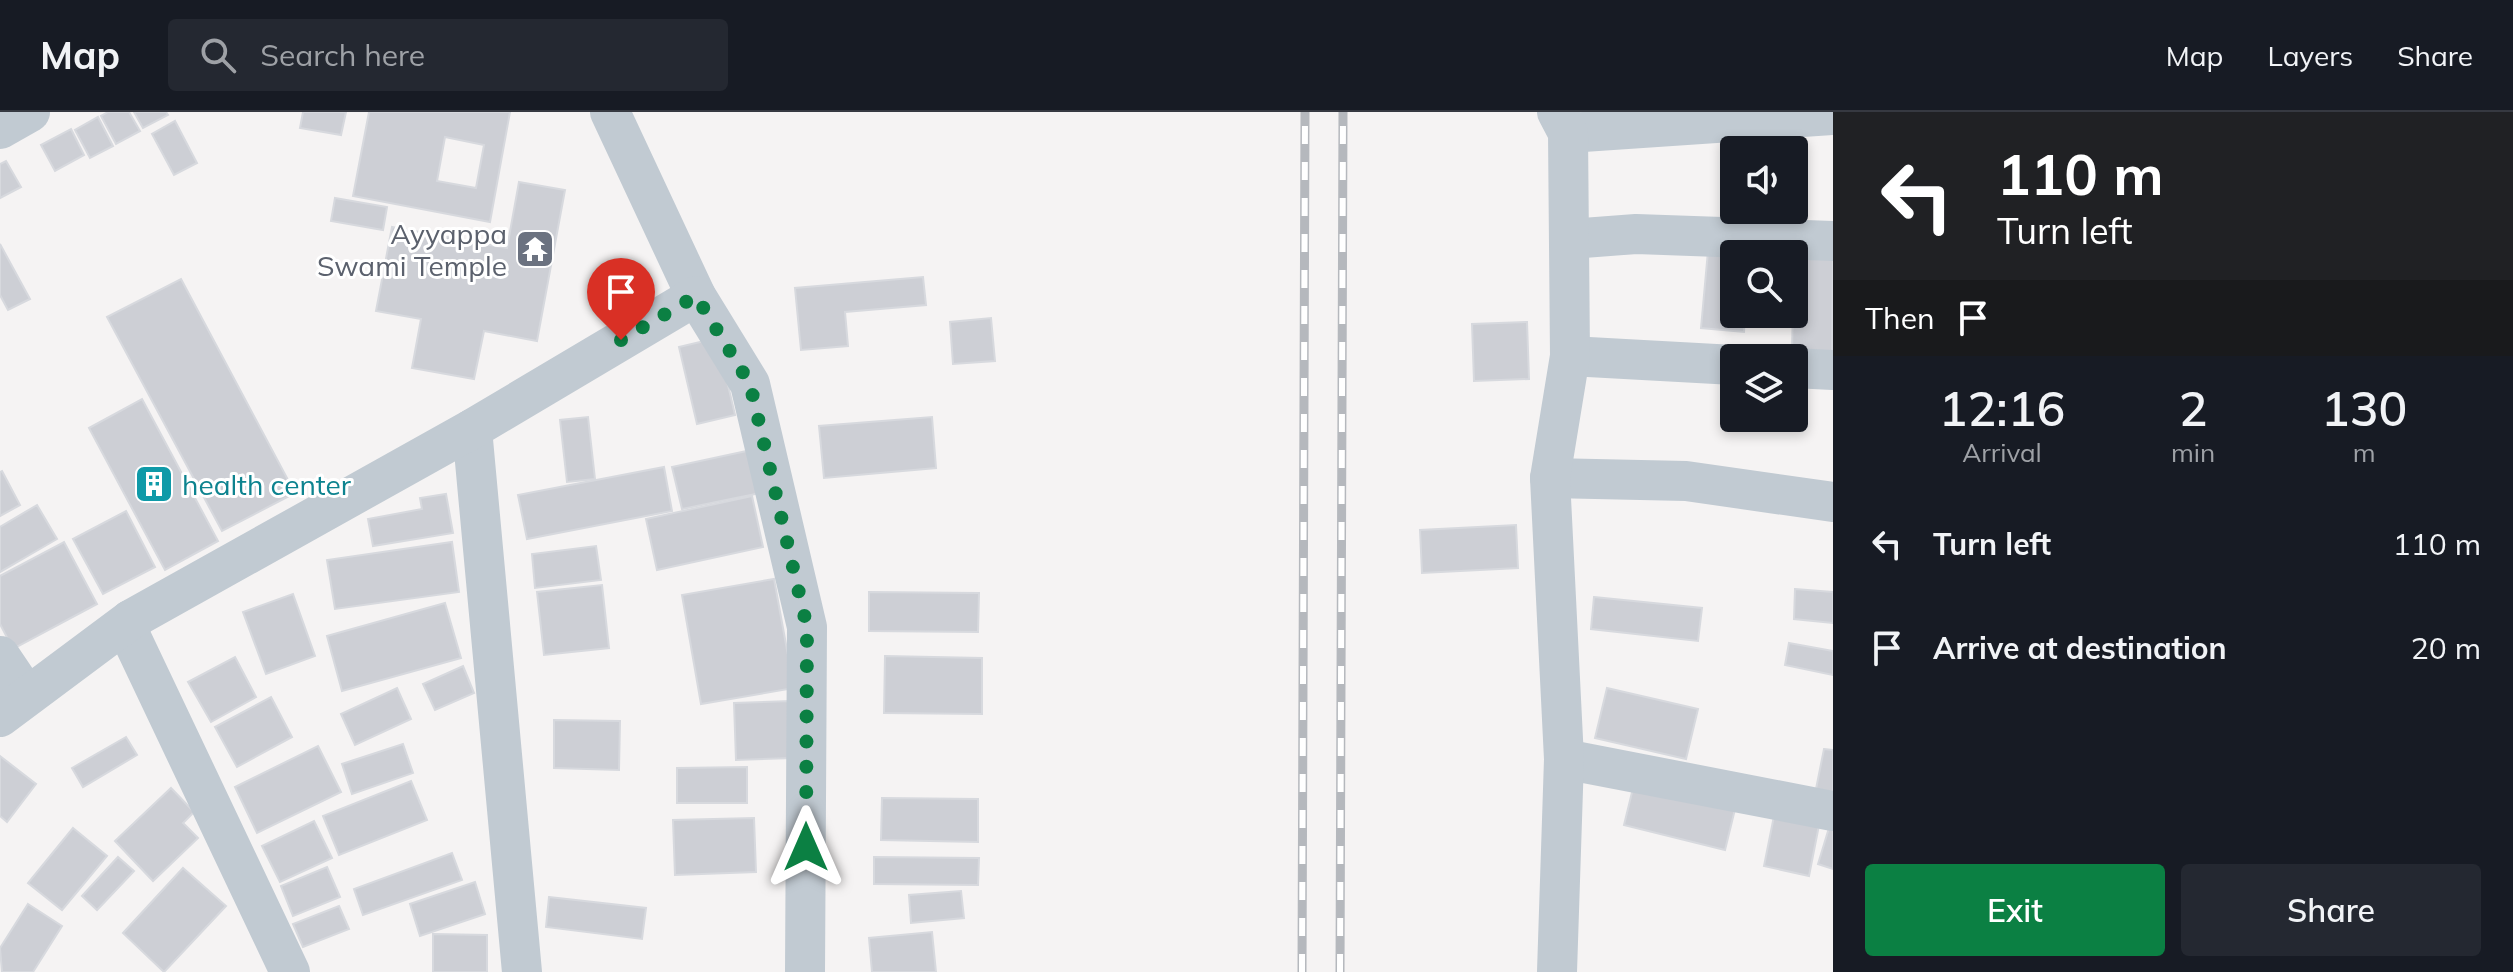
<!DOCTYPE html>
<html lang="en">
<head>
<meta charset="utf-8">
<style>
	body { margin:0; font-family:Mulish,sans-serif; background:#242831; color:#f1f3f6; height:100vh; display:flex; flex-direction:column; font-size:30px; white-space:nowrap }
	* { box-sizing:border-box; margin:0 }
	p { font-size:26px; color:#9ea1a6 }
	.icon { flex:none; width:44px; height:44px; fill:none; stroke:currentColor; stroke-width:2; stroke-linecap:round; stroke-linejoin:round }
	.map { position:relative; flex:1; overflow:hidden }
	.sheet { display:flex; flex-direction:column; background:#171b24; width:680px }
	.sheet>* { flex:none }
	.banner { background:#202124; color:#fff; overflow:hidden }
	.controls { position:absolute; left:1720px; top:24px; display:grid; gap:16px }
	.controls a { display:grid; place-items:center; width:88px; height:88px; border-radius:8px; background:#171b24; box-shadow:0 4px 12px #0003; font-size:40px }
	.pin { position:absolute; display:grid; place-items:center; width:68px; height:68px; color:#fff; margin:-82px -34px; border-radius:50% 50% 50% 0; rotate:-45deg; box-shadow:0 0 8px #0007 }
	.pin .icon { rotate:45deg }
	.me { position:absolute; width:88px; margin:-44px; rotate:0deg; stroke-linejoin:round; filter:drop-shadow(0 0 6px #0008) }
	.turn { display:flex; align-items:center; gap:28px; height:168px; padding:0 32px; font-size:36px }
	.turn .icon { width:104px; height:104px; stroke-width:2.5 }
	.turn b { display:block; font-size:56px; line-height:68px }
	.then { display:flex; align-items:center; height:76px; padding:0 32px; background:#0003; gap:16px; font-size:30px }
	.eta { display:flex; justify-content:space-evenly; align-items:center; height:136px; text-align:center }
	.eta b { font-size:48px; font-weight:600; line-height:56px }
	.cta { display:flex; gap:16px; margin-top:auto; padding:16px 32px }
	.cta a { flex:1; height:92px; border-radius:8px; background:#0b8043; color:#fff; font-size:32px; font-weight:600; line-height:92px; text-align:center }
	.cta a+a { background:#242831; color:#f1f3f6 }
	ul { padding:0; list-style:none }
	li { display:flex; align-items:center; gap:24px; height:104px; padding:0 32px }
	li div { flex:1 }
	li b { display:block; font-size:30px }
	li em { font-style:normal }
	header { display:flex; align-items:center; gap:48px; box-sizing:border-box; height:112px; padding:0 40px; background:#171b24; border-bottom:2px solid #363941 }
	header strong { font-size:38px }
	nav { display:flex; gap:44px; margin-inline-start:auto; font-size:28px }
	.search { width:560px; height:72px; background:#242831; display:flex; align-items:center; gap:20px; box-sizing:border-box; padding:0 28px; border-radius:8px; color:#9ea1a6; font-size:30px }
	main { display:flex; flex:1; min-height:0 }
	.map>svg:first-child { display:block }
	.building { fill:#cdcfd5; stroke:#d7d9de; stroke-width:2; fill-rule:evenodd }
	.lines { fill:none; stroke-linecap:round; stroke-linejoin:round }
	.minor { stroke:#c1cad2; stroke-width:40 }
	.rail-casing { stroke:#b5b8bd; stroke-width:9 }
	.rail { stroke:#fff; stroke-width:6; stroke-dasharray:18; stroke-linecap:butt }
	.route { stroke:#0b8043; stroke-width:14; stroke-dasharray:0 25.2 }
	.labels { text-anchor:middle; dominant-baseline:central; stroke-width:6; stroke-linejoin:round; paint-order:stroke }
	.worship-label { font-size:28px; fill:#5b616d; stroke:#fff; text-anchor:end }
	.culture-label { font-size:28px; fill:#0d838f; stroke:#fff; text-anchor:start }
</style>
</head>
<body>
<header>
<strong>Map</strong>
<div class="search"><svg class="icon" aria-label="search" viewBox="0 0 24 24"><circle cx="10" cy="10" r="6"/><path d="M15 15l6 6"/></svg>Search here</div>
<nav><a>Map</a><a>Layers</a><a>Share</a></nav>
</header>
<main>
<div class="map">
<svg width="1833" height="860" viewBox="0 0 1833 860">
	<rect width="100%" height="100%" fill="#f5f3f3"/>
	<g class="building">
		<polygon points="108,0 129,0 140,19 116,32 101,4"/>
		<polygon points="134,0 166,0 168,3 143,16"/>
		<polygon points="303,0 346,0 341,23 300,16"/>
		<path d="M369,0H510L490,110L353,84ZM445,25L484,33L476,76L437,69Z"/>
		<polygon points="98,5 113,34 90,46 75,18"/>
		<polygon points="175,9 197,51 174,63 152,22"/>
		<polygon points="71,17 84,43 55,59 41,33"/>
		<polygon points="6,49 21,75 0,86 0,52"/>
		<polygon points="519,70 565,78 537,229 484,219 474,267 412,256 421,207 376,199 392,115 507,136"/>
		<polygon points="335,86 387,95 383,118 331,109"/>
		<polygon points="0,132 30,187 8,198 0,183"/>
		<polygon points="1708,139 1734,142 1734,202 1745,202 1744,220 1701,216"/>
		<polygon points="1794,142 1833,143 1832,240 1792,240"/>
		<polygon points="923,165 926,193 845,200 848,234 801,238 795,176"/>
		<polygon points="181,167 295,381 222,419 107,205"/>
		<polygon points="991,206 995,249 953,252 950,210"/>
		<polygon points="1527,210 1529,267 1474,269 1472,212"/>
		<polygon points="717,226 735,303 697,312 679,235"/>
		<polygon points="142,287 218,429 165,458 89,316"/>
		<polygon points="588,305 595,367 567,370 560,308"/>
		<polygon points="932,305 936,356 824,366 819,314"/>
		<polygon points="756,337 765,380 682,397 672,355"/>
		<polygon points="664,355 672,399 527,427 518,383"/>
		<polygon points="2,359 20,393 0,404 0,360"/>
		<polygon points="446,382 453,421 373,434 368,407 422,397 420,386"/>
		<polygon points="752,384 763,435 657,458 646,407"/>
		<polygon points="37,393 57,427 0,460 0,415"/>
		<polygon points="126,399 155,455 103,482 73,427"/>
		<polygon points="1516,413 1518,456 1422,461 1420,418"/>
		<polygon points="64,430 97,492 13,537 0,512 0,464"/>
		<polygon points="452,430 459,480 335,497 327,448"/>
		<polygon points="596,434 601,468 535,476 532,442"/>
		<polygon points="774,467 794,576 701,592 682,483"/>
		<polygon points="602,473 609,536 544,543 537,480"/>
		<polygon points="1795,477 1833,480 1833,511 1794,507"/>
		<polygon points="869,480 979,481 978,520 869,519"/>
		<polygon points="293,482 315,544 266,562 243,500"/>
		<polygon points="1594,485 1702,496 1698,529 1591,517"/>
		<polygon points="445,491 461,546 342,579 327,524"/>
		<polygon points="1789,531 1833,539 1833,563 1785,553"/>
		<polygon points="885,544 982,546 982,602 884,601"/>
		<polygon points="235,545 256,585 211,610 188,570"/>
		<polygon points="463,554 474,581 435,598 423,572"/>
		<polygon points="397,576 411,607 355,633 341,602"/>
		<polygon points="1607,576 1698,597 1686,647 1595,626"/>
		<polygon points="271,585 292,625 237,655 215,615"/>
		<polygon points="791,589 792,646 736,648 734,591"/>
		<polygon points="554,608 620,609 619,658 554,656"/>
		<polygon points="126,625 137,643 83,675 72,656"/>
		<polygon points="403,632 413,661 352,682 342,652"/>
		<polygon points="318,634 341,680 257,721 235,675"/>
		<polygon points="1824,637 1833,638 1833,680 1816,677"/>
		<polygon points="0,644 36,672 7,710 0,704"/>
		<polygon points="747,655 747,691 677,691 677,656"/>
		<polygon points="1636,664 1737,689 1725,738 1624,713"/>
		<polygon points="411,669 427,708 339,743 323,704"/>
		<polygon points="171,676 194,700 183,711 198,726 153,769 115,729"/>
		<polygon points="882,686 978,687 978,730 881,728"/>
		<polygon points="1775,699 1820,708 1809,764 1764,754"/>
		<polygon points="754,706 756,760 675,763 673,708"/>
		<polygon points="1832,706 1833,706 1833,757 1818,752"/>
		<polygon points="314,709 332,746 280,770 262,734"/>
		<polygon points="73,716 107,744 62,798 28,771"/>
		<polygon points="452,741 462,768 363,803 354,777"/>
		<polygon points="118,745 134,759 97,798 82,784"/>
		<polygon points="874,745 979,746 978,773 874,772"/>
		<polygon points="327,755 340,785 293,804 281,774"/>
		<polygon points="183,756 226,794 164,860 123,821"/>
		<polygon points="475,770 485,802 420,824 410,792"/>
		<polygon points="961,779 964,806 911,811 909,783"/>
		<polygon points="549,785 646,796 642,827 546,815"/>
		<polygon points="28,792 62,814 33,860 2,860 0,836"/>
		<polygon points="339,794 349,817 303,835 293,812"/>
		<polygon points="932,820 936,860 872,860 869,826"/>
		<polygon points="433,822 487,823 487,860 433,860"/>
	</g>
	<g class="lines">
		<g class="minor">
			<polyline points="610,0 696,184 750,272 807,515 805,860"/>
			<polyline points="0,17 30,0"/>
			<polyline points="1568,21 1833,3"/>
			<polyline points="1570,127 1636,122 1833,129"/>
			<polyline points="1570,244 1734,253"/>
			<polyline points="1794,256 1833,258"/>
			<polyline points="472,317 522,860"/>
			<polyline points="1550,366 1686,369 1833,390"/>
			<polyline points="130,508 131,525 290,860"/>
			<polyline points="0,544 27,584"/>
			<polyline points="0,605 130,508 472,317 696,184"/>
			<polyline points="1564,647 1833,699"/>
			<polyline points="1557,860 1564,647 1550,366 1570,244 1568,21 1557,0"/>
		</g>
		<defs>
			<g id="rail">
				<polyline points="1302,860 1305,0"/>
				<polyline points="1340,860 1343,0"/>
			</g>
		</defs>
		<use href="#rail" class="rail-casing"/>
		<use href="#rail" class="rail"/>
	</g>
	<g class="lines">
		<polyline class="route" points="621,228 696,184 750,272 807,515 806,735"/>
	</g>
	<defs>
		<symbol id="temple-square" viewBox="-11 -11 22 22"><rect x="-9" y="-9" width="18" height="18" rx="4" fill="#6b7280" stroke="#fff"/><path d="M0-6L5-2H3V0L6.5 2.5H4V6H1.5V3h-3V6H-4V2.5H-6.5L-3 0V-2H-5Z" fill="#fff"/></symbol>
		<symbol id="building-square" viewBox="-11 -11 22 22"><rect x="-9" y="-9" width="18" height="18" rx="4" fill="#0f9aa8" stroke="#fff"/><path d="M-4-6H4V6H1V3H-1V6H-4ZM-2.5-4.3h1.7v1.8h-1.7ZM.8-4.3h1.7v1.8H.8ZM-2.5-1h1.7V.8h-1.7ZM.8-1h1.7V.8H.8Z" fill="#fff"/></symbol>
	</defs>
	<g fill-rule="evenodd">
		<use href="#temple-square" x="513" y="115" width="44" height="44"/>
		<use href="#building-square" x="132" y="350" width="44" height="44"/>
	</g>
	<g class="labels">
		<g class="worship-label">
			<text x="507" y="121">Ayyappa<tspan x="507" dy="32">Swami Temple</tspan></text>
		</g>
		<g class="culture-label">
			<text x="182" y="372">health center</text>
		</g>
	</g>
</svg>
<div class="controls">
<a><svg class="icon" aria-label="sound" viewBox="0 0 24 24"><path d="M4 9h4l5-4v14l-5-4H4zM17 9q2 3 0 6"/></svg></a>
<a><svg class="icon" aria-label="search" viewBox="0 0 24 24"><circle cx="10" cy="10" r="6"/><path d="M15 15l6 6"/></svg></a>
<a><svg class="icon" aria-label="layers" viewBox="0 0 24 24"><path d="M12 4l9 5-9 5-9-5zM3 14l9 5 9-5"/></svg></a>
</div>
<div class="pin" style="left:621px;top:228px;background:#d93025"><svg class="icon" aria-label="arrive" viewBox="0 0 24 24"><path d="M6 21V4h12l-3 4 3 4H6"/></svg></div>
<svg class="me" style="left:806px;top:735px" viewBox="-20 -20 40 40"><path d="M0-17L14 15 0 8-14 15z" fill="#0b8043" stroke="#fff" stroke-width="4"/></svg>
</div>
<section class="sheet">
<div class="banner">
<div class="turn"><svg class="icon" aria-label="left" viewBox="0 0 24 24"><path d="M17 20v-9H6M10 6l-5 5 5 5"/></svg><div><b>110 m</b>Turn left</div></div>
<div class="then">Then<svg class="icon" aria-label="arrive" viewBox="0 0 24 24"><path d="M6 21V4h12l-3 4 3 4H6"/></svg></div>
</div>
<div class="eta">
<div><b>12:16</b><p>Arrival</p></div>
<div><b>2</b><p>min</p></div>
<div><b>130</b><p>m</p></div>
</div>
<ul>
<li><svg class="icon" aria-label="left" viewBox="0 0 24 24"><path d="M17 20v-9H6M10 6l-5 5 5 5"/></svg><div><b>Turn left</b></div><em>110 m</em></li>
<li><svg class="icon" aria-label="arrive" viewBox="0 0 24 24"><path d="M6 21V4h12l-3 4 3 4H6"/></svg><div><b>Arrive at destination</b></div><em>20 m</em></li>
</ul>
<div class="cta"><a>Exit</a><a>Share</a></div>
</section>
</main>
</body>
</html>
